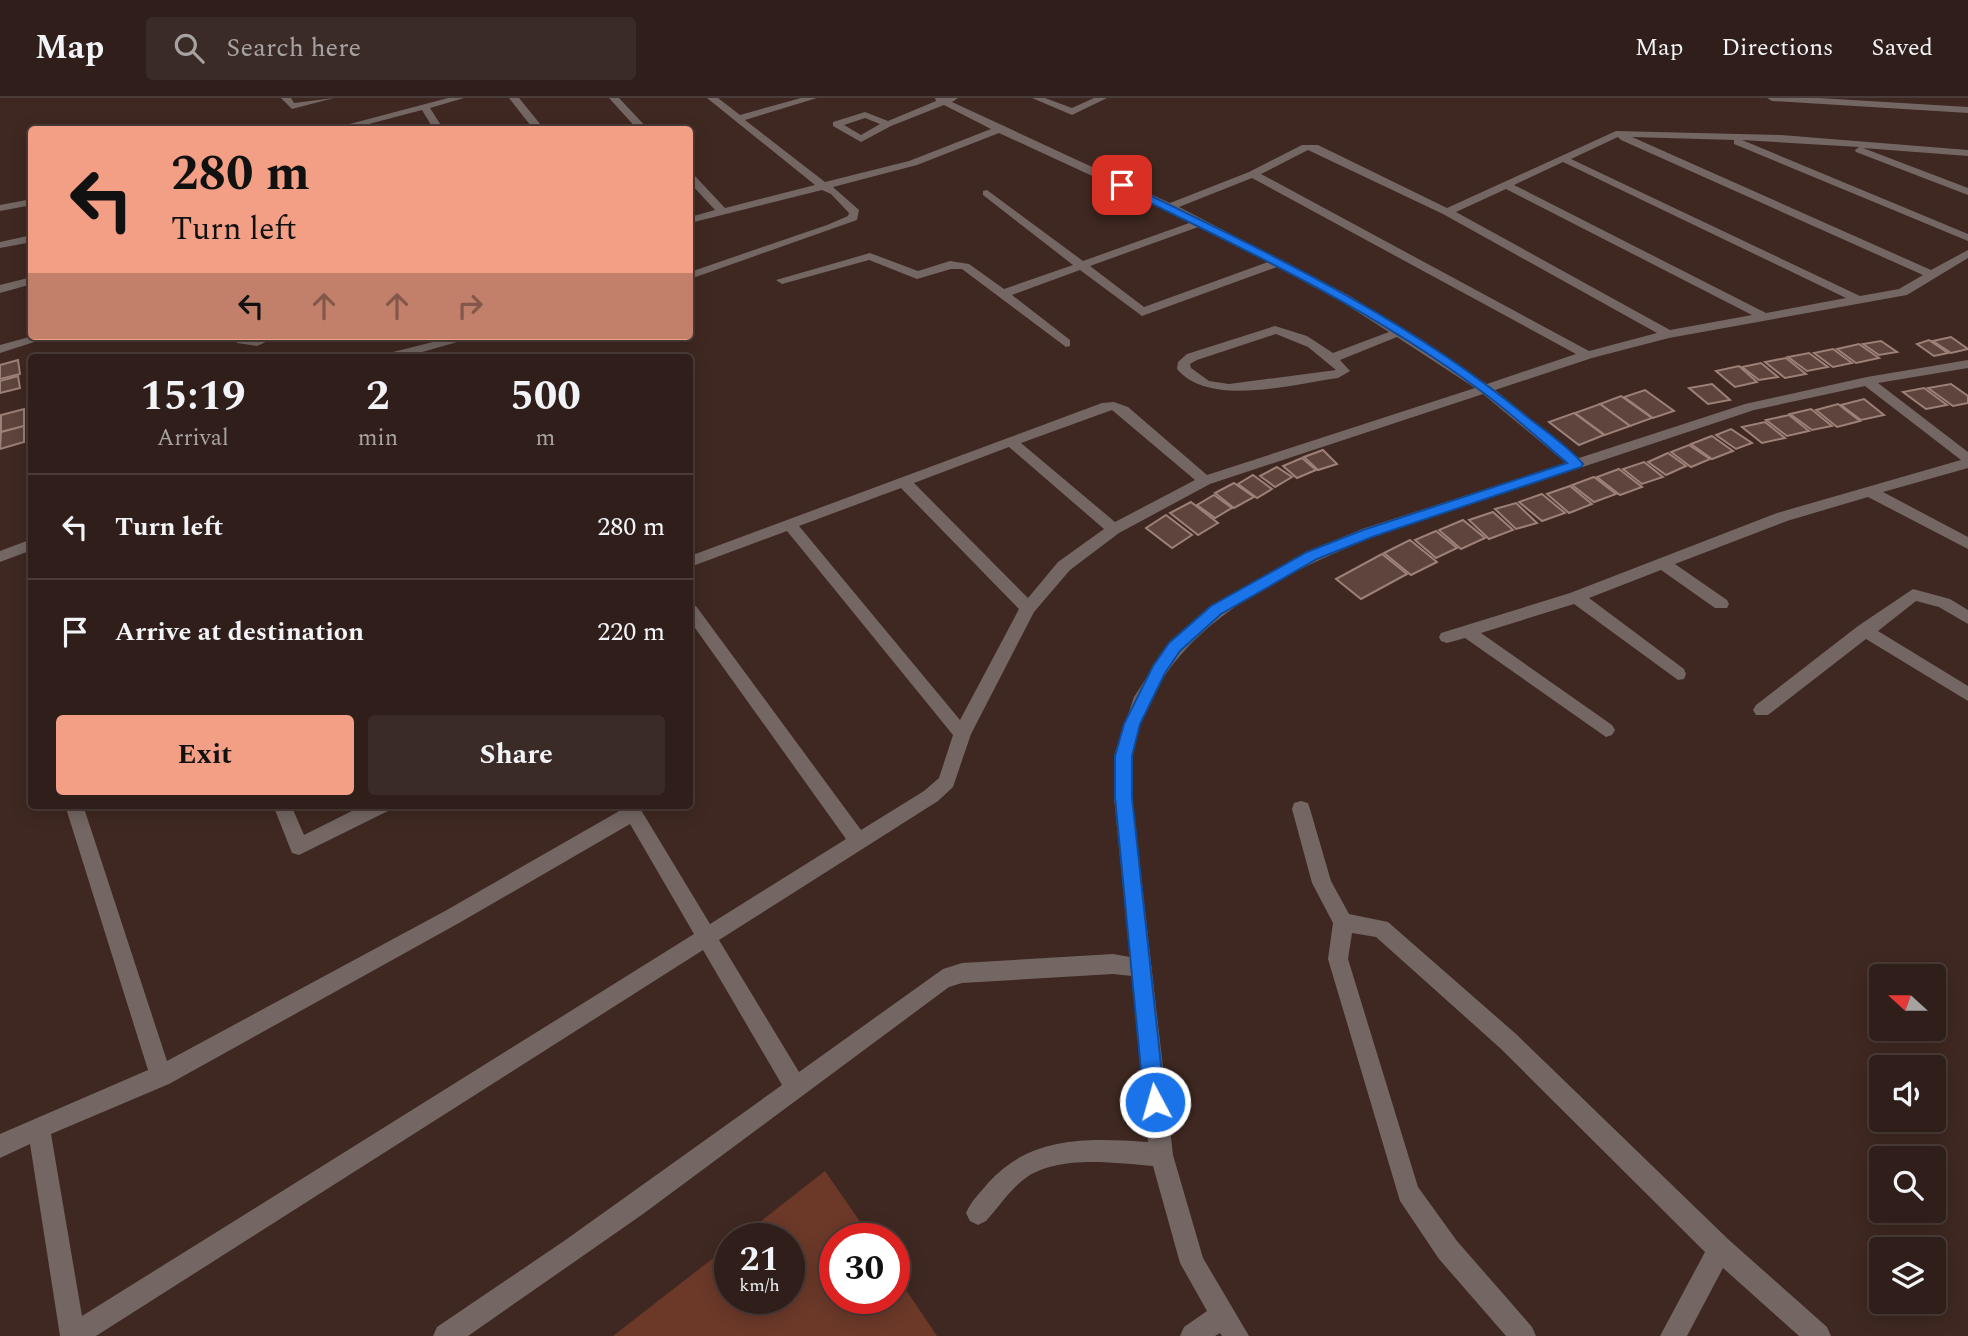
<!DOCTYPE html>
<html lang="en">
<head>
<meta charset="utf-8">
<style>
	body { margin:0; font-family:Spectral,serif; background:#3b2b26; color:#f1f3f6; height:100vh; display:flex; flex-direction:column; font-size:26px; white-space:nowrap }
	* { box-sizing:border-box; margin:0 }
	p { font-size:23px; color:#a7a2a2 }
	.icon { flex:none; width:38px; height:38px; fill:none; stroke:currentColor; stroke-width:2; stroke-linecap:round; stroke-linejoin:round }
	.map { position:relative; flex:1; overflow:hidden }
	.panel { position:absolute; left:28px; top:256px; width:665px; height:455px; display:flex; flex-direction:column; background:#2f1e19; border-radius:7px; box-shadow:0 4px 18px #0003,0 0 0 2px #4a3c38 }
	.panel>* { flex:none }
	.banner { position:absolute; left:28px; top:28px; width:665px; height:214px; border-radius:7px; box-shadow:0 4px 18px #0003,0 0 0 2px #4a3c38; background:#f39f85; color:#111; overflow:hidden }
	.needle { width:46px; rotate:291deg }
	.controls { position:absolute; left:1869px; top:866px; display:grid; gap:14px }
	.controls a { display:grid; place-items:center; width:77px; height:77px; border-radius:7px; background:#2f1e19; box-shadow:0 4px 18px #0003,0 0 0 2px #4a3c38; font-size:35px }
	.speed { position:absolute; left:714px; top:1125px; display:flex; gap:14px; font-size:35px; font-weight:700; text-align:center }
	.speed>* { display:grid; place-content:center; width:91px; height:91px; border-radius:50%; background:#2f1e19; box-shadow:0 4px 18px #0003,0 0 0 2px #4a3c38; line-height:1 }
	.speed small { font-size:18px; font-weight:400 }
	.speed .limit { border:10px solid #d22; background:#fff; color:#111 }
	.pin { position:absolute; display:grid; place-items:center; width:60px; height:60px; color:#fff; margin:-30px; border-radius:14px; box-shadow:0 4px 10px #0006 }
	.me { position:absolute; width:77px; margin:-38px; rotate:354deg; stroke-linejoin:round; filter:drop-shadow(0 0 5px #0008) }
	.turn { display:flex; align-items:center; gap:24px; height:147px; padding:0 28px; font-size:32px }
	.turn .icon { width:91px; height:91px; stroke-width:2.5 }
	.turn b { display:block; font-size:49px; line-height:60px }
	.lanes { display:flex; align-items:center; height:66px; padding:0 28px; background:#0003; justify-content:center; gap:35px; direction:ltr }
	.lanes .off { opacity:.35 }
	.eta { display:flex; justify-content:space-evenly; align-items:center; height:119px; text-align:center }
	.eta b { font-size:42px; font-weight:700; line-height:49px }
	.action { display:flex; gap:14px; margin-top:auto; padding:14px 28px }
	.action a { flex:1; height:80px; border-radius:7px; background:#f39f85; color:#111; font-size:28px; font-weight:700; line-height:80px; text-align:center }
	.action a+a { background:#3b2b26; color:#f1f3f6 }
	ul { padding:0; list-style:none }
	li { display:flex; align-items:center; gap:21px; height:105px; padding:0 28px; border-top:2px solid #4a3c38 }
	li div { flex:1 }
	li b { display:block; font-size:26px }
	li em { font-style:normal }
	header { display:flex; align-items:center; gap:42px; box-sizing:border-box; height:98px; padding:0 35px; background:#2f1e19; border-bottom:2px solid #4a3c38 }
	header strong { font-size:33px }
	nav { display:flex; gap:38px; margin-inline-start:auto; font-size:24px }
	.search { width:490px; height:63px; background:#3b2b26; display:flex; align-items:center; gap:18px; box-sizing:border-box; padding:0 24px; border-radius:7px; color:#a7a2a2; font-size:26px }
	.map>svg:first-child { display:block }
	.green { fill:#6c3929 }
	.building { fill:#5d443c; stroke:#9d8078; stroke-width:2 }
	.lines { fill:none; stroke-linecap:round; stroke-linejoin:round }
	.minor { fill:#736663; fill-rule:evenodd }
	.route { fill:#1a73e8; stroke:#114b97; stroke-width:2 }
</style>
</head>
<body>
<header>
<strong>Map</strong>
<div class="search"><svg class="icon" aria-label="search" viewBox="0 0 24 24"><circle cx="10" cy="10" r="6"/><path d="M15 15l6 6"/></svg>Search here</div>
<nav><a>Map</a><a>Directions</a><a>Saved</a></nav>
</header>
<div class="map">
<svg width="1968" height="1238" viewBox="0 0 1968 1238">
	<rect width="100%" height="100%" fill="#3f2821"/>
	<polygon class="green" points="825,1073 872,1141 835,1141 835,1200 894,1200 894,1174 937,1238 613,1238 730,1147 730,1200 789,1200 789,1141 738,1141"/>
	<g class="building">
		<polygon points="1951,239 1968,251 1951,255 1933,243"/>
		<polygon points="1929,242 1948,255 1934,258 1917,246"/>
		<polygon points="1881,243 1897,254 1879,257 1863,246"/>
		<polygon points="1859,246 1879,260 1856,265 1837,251"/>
		<polygon points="1833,251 1852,265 1833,269 1814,255"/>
		<polygon points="1809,255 1828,269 1807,273 1788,259"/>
		<polygon points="1786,260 1806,276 1785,280 1765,264"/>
		<polygon points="18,262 20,276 0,281 0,267"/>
		<polygon points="1761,265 1778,279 1759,282 1742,269"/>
		<polygon points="1739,268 1757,284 1735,289 1716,273"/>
		<polygon points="18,278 20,290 0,295 0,283"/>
		<polygon points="1712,286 1730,302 1708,306 1689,290"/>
		<polygon points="1951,286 1968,298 1968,305 1953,308 1928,290"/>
		<polygon points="1924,290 1947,307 1926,311 1903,294"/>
		<polygon points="1645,292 1674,313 1653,320 1624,299"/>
		<polygon points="1621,298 1652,320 1630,328 1600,306"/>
		<polygon points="1864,301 1884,317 1861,322 1841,307"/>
		<polygon points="1600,306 1630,328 1605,337 1575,315"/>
		<polygon points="1838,306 1860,323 1837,329 1816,312"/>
		<polygon points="24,311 24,328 1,334 1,317"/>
		<polygon points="1811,311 1832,328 1812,332 1790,316"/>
		<polygon points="1574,315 1604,337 1579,347 1549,324"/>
		<polygon points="1789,317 1809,333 1787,338 1766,322"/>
		<polygon points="1765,324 1785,340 1762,345 1742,329"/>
		<polygon points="24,328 24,344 0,351 1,334"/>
		<polygon points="1731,331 1752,345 1736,351 1716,337"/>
		<polygon points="1712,338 1733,353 1712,361 1691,346"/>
		<polygon points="1689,347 1710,361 1691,369 1671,354"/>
		<polygon points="1323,352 1337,366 1318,372 1304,359"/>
		<polygon points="1668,355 1686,368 1666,377 1648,364"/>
		<polygon points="1302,360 1316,372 1297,380 1283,368"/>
		<polygon points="1644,364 1663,379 1642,386 1623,371"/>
		<polygon points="1277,369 1292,379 1275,389 1260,378"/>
		<polygon points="1619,371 1642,389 1620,397 1597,379"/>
		<polygon points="1253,377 1272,391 1257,400 1238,386"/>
		<polygon points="1594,379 1616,396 1594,404 1572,387"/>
		<polygon points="1234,385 1254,399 1234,410 1215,395"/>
		<polygon points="1570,388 1592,406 1569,415 1547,396"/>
		<polygon points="1542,396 1565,415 1542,423 1519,404"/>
		<polygon points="1214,397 1232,410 1215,420 1197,407"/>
		<polygon points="1191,404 1218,425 1198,437 1170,415"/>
		<polygon points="1516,405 1537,425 1516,431 1495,411"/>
		<polygon points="1493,414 1513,432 1489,441 1469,422"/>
		<polygon points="1166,417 1192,437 1172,450 1146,430"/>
		<polygon points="1463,422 1485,440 1461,451 1439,432"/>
		<polygon points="1436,433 1457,450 1436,460 1415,442"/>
		<polygon points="1410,442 1437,464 1411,477 1384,455"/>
		<polygon points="1382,456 1407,476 1361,501 1336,481"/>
	</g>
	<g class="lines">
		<g class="minor">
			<polygon points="281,0 291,0 294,5 334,0 292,11"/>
			<polygon points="448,0 464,0 430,10 444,32 434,32 422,12 346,32 327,32"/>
			<polygon points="509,0 519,0 545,32 534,32"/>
			<polygon points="609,0 619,0 649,32 638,32"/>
			<path d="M707,0H718L740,17L801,0H817L745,22L825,84L909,63L991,31L944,7L891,28L861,44L833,28V24L865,14L888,23L936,3L935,0H958L952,4L1170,105L1249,74L1302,47H1318L1447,110L1616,33L1781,37L1968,52V58L1863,50L1968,90V97L1856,54L1855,52L1859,49L1742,42L1968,136V143L1734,46V42L1632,39L1931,172L1968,152V160L1907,197L1669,240L1592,260L1495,292L1579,360L1745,306L1867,279L1968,262V270L1878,285L1968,354V370L1883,394L1968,439V451L1868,399L1787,423L1675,466L1727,502L1729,506L1727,510H1715L1661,472L1589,500L1684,571L1686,576L1684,581L1678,582L1574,506L1481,535L1612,627L1615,632L1612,637L1606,639L1465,540L1447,545L1441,543L1439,539L1441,535L1570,495L1777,415L1961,362L1865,288L1754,312L1372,439C1270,482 1155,535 1133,656C1130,669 1132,685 1132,699L1173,1057L1203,1160L1249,1238H1222L1220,1235L1215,1238H1180L1184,1229L1207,1213L1180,1165L1153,1068C1114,1065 1056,1056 1023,1082C1009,1093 998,1110 986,1123L978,1127L970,1123L966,1115C971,1103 980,1095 988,1085C1031,1037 1089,1040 1148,1044L1132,878L1113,876L962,885L949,889L643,1116L468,1238H433L437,1229L564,1143L782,987L703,852L96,1238H60L30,1046L0,1060V1036L148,972L65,707H83L167,963L445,813L621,712L619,707H638L710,826L846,741L690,523V506L696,508L861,732L924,693L939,680L953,637L787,433L690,469V458L1102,305L1114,304L1128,309L1207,377L1475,290L1397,239L1340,262L1350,273L1338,280C1293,286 1210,310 1177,271L1178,264L1187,256L1275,228L1307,238L1333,255L1389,234L1342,204L1277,169L1142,218L1080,172L1012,197L1070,242V248L1066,249L962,171H951L917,181L869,162L782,186L776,182L870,155L918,173L950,163L969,166L1004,191L1073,167L983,97V93L987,92L1083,163L1192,124L999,35L917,67L833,89L859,112L857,122L690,181V174L827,127L848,118L849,115L831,96L822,92L690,125V119L715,112L690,85V76L694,77L725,110L815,87ZM865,20L880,26L861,37L844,27ZM1618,39L1621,42L1923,177L1899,191L1860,198L1571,61ZM1308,52L1443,116L1657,235L1589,253L1261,76ZM1563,64L1846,200L1766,215L1514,87ZM1252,80L1576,256L1487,286L1350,198L1179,109ZM1506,91L1752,217L1670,232L1456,114ZM1201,128L1268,164L1144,209L1090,168ZM1276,236L1308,249L1336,272L1229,286L1209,283L1191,270L1190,266L1197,262ZM1483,296L1566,365L1362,431L1307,454L1210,508L1169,545L1134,599L1114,658V699L1130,859L1113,856L962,865L943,871L799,974L719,842L938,703L953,689L971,636L1034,514L1070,472L1119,435L1210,386ZM1112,312L1195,382L1115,424L1021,345ZM1009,349L1104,431L1058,464L1028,500L914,385ZM901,390L1019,511L960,622L799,428ZM630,726L694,836L82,1218L51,1036L169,986L459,825Z"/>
			<polygon points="1032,0 1045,0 1072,10 1094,0 1107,0 1072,17"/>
			<polygon points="1767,0 1819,0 1968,9 1968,15 1772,3"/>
			<polygon points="32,101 32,107 0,113 0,107"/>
			<polygon points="32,137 32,144 0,150 0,144"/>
			<polygon points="32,179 32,186 0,195 0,187"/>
			<polygon points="33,238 53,238 0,255 0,247"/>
			<polygon points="236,238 279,238 257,248 237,245"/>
			<polygon points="457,238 478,238 405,259 384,259 385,256"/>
			<polygon points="32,441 32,452 0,464 0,453"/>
			<polygon points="1913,491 1950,501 1968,512 1968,526 1939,509 1916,503 1878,533 1968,588 1968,603 1866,541 1768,617 1756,617 1753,612 1756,607 1858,528"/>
			<polygon points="1301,703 1308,705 1310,711 1331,783 1349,816 1388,824 1516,936 1729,1142 1827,1229 1831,1238 1799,1238 1723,1170 1687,1238 1660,1238 1705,1154 1500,950 1376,839 1352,835 1348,861 1418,1089 1457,1143 1532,1229 1536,1238 1506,1238 1439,1161 1400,1103 1328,861 1333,825 1312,785 1292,711 1294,705"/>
			<polygon points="273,707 291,707 304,737 364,707 390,707 388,713 299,757 292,755"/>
		</g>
	</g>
	<path class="route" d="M1118,85H1125C1264,153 1407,219 1526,318C1545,333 1568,348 1583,366L1581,369L1372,439L1317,461L1221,516L1180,553L1165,575L1140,626L1132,658V699L1165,1004L1162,1011L1155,1014L1147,1011L1144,1004L1115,699V658L1124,626L1153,568L1169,545L1211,508L1307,454L1363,432L1567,365C1539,341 1511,315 1481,293C1370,210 1242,150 1118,89Z"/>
</svg>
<div class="controls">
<a><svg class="needle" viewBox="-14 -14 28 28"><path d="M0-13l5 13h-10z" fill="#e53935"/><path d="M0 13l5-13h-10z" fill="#a7a2a2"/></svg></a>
<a><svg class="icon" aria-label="sound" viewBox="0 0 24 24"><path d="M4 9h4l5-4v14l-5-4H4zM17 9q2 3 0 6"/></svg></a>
<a><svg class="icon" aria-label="search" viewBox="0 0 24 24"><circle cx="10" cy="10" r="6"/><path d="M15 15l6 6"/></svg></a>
<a><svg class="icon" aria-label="layers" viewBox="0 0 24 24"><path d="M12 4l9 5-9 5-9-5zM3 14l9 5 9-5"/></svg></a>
</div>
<div class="speed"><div>21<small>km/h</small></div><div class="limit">30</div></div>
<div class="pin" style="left:1122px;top:87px;background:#d93025"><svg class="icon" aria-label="arrive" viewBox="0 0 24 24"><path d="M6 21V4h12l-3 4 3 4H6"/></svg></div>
<svg class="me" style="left:1155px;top:1004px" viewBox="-20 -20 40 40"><circle r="17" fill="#1a73e8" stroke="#fff" stroke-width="3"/><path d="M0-11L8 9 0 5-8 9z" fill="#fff"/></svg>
<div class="banner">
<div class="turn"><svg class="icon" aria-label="left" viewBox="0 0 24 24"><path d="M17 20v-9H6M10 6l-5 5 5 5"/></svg><div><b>280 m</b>Turn left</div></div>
<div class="lanes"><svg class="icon" aria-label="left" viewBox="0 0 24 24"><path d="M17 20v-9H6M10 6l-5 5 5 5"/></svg><svg class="icon off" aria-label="ahead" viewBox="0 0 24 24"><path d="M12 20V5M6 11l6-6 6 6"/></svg><svg class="icon off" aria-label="ahead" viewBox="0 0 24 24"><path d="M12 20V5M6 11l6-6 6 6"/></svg><svg class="icon off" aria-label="right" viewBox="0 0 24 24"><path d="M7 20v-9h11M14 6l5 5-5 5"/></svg></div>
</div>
<section class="panel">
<div class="eta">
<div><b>15:19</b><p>Arrival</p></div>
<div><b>2</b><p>min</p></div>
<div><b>500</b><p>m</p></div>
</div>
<ul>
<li><svg class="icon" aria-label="left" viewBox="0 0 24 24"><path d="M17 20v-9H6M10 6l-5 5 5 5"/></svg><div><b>Turn left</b></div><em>280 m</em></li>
<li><svg class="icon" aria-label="arrive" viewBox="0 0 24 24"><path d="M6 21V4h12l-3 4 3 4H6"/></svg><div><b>Arrive at destination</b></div><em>220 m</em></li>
</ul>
<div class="action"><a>Exit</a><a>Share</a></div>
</section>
</div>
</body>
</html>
